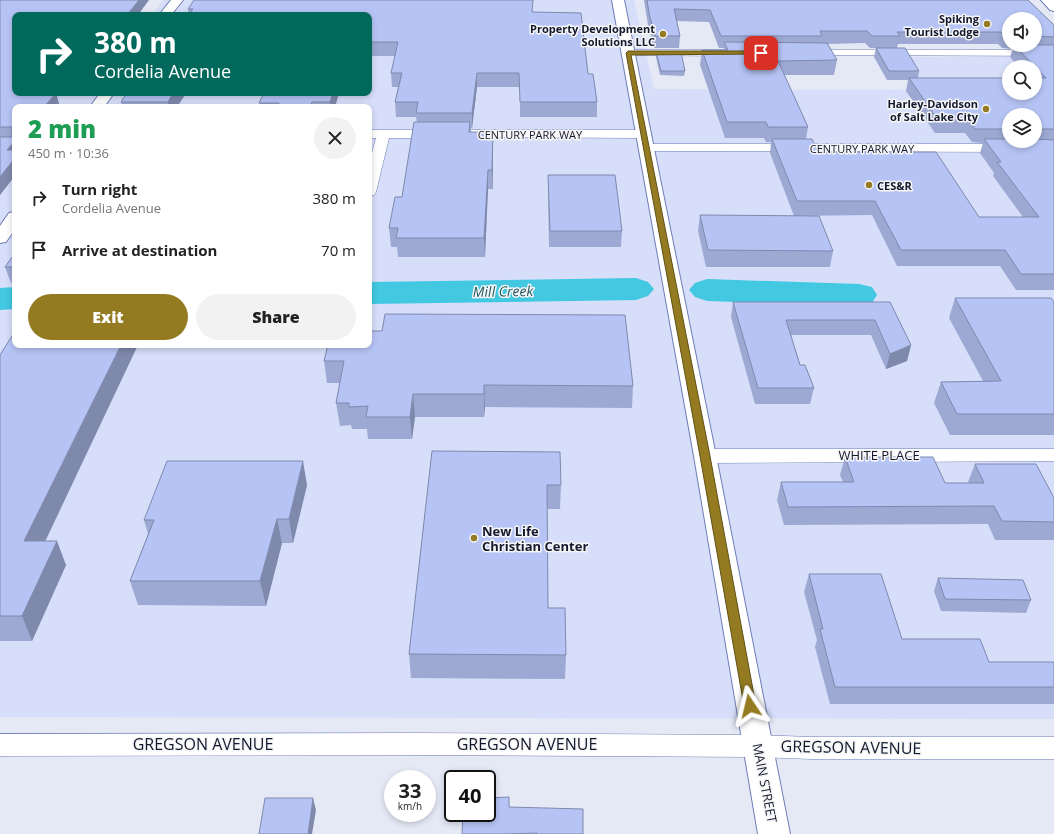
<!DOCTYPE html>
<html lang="en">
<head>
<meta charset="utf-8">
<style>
	body { margin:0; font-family:"Open Sans",sans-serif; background:#f2f2f2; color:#222; height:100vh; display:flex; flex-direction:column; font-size:15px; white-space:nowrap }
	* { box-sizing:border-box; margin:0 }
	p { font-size:13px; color:#767676 }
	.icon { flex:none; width:22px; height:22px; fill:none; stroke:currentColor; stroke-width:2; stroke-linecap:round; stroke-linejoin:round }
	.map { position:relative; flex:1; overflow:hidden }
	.sheet { position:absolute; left:12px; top:104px; width:360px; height:244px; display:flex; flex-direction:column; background:#fff; border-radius:8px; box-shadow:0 2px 6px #0003 }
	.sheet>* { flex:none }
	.top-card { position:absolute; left:12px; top:12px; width:360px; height:84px; border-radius:8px; box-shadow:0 2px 6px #0003; background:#00695c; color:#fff; overflow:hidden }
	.buttons { position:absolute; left:1002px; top:12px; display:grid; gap:8px }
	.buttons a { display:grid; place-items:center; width:40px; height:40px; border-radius:50%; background:#fff; box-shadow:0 2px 6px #0003; font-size:20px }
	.speed { position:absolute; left:384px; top:770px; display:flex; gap:8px; font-size:20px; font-weight:700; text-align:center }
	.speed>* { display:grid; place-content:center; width:52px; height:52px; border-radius:50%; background:#fff; box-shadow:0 2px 6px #0003; line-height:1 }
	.speed small { font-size:10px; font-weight:400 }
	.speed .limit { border:2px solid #111; border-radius:6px; background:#fff; color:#111 }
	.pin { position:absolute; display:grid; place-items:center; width:34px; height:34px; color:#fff; margin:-17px; border-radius:8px; box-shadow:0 2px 6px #0006 }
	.me { position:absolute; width:44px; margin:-22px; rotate:350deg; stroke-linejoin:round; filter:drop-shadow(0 0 3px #0008) }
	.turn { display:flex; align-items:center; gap:14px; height:84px; padding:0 16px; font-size:18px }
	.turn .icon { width:52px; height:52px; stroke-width:2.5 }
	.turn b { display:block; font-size:28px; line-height:34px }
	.round { display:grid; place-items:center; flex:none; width:42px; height:42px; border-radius:21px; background:#f2f2f2 }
	.head { display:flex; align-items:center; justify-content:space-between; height:68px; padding:0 16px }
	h1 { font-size:24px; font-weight:800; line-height:30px; color:#1e9e55 }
	.primary-button { display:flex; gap:8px; margin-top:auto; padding:8px 16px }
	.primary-button a { flex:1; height:46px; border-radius:24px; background:#947b22; color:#fff; font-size:16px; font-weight:800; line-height:46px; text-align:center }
	.primary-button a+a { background:#f2f2f2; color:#222 }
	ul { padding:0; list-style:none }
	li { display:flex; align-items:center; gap:12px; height:52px; padding:0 16px }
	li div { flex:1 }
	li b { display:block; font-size:15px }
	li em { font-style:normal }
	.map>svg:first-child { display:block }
	.built { fill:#d6defa; fill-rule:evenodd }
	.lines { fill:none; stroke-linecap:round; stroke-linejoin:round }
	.river { fill:#42c8e1; fill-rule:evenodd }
	.street-casing { stroke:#6e7db6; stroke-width:1 }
	.secondary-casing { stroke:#6e7db6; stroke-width:2 }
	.primary-casing { stroke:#6e7db6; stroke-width:2 }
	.street { fill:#fff; fill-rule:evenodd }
	.secondary { fill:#fff; fill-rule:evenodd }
	.primary { fill:#fff; fill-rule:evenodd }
	.wall { fill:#9da9d3; fill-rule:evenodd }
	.shaded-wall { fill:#7f89ac }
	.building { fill:#b6c4f5; stroke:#7f89ac }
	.route { fill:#947b22; stroke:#605016 }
	.poi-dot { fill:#947b22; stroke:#f6f6f6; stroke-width:1.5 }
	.labels { text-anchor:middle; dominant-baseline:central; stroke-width:3; stroke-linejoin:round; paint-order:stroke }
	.far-poi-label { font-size:11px; font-weight:bold; fill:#13182e; stroke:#f6f6f6; text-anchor:end }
	.far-street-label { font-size:11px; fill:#13182e; stroke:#f6f6f6 }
	.street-label { font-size:13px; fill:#13182e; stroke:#f6f6f6 }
	.poi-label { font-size:13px; font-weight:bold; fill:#13182e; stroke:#f6f6f6; text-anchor:start }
	.water-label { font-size:14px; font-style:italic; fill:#235963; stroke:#f6f6f6 }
	.near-street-label { font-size:16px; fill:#13182e; stroke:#f6f6f6 }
</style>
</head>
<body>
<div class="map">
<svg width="1054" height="834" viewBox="0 0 1054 834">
	<rect width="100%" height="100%" fill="#e5e9f6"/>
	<path class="built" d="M163,0H634L654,89L926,90L903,57H1054V719L0,717V47L15,93H369V15H152ZM1009,67H1035V93H1009ZM15,107H369V345H15ZM1009,115H1035V141H1009Z"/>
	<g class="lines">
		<g class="river">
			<polygon points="636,278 648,282 654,289 648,296 636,300 369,304 369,282"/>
			<polygon points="707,279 859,284 872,287 877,295 872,303 859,306 707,301 695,297 689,290 695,283"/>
			<polygon points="15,287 15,309 0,310 0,288"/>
		</g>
		<defs>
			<g id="street">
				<polygon points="628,50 727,50 733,53 727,56 624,55 622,53 624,51"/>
				<polygon points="808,50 1054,50 1054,56 804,55 802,53 804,51"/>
				<polygon points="369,130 438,130 443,131 444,134 443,137 438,138 389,138 376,192 374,195 369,196 369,164 376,138 369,138"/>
				<polygon points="467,130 644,130 649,131 650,134 649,137 644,138 462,137 461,134 462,131"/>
				<polygon points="646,144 1054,144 1054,152 641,151 639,148 641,145"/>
				<polygon points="705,449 1054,449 1054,461 705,463 698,461 695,456 698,451"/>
				<polygon points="411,733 757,735 811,737 1054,737 1054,759 811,759 757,757 411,755 0,756 0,734"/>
			</g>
			<g id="secondary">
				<polygon points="171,0 183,0 171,15 159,15"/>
				<polygon points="612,0 624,0 716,456 790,834 758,834 694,456"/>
				<polygon points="100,93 114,93 104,107 90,107"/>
				<polygon points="15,212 15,229 6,242 0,243 0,226 9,213"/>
			</g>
			<polygon id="primary" points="1041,0 1054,0 1054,11 1050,10"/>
		</defs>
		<use href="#street" class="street-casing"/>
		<use href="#secondary" class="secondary-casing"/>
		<use href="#primary" class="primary-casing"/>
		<use href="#street" class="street"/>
		<use href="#secondary" class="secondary"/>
		<use href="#primary" class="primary"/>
	</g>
	<g class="wall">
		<polygon points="0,0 15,15 15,93 56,93 59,104 57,107 15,107 15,141 0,195"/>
		<path d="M644,0H1028L1054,25V290H1016L1000,266H897L872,215L794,216L770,153L771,142H766L764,138H725L700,65L702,50H724V48H719L709,22L676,21L680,36L679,48H654L648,25ZM1009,19H1035V45H1009ZM865,43L870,48H876L874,57L887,80H908L906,91L935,133H965L972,142L983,143L980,153L994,173L993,176L1023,217H979L818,152L806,139L808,127L784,75H834L837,60L828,44ZM898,44H998L1002,48L1013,49L1010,57L1019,67H1035V93L918,78L919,71L897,48ZM1009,115H1035V141H1009Z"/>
		<polygon points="188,9 533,12 588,74 597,102 597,117 520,117 520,87 477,87 472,128 471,128 471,132 493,150 493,189 488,189 485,257 398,257 397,247 391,247 389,228 402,197 417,122 416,117 396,117 395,102 398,87 392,87 391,73 395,56 369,56 369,15 189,14"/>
		<polygon points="656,52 685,71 684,76 660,75 656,57"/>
		<polygon points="127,93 186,93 177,107 122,107 121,102"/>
		<polygon points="264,93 339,93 335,107 260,107 259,103"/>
		<polygon points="548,175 622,231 621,247 549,247 548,191"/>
		<polygon points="700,215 833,251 830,267 706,267 698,231"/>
		<polygon points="15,253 15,283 11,283 5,267"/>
		<polygon points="955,298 1054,302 1054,435 950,435 934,403 941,382 983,381 949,318"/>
		<polygon points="733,302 890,302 911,345 907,361 886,369 871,335 791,335 800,365 814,388 810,404 755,404 731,317"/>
		<polygon points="328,345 633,386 632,408 485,407 484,417 415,417 412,439 368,439 367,429 352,429 351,425 340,426 336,403 340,383 327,383 324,361"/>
		<polygon points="0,355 45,541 66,565 32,641 0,641"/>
		<polygon points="432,451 561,485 560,509 547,509 548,608 566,655 565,679 411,678 409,654"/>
		<polygon points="845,457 945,483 969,483 968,482 975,464 1054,498 1054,540 995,540 988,524 784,525 777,500 781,482 843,482 840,475"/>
		<polygon points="307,485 293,543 282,543 266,606 138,605 130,581 148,534 144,520"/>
		<polygon points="809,574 902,639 989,662 1054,662 1054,704 830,704 815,647 817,640 804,592"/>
		<polygon points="938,578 1031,600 1026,613 941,611 934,591"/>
		<polygon points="509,807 583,834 462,834"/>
	</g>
	<g class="shaded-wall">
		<polygon points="139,0 149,0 138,15 127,15"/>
		<polygon points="477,73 477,87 472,128 472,113"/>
		<polygon points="56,93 59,104 57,107 44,107"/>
		<polygon points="173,93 186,93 177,107 169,107 168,102"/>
		<polygon points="333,93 339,93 335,107 331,107 330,102"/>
		<polygon points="312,102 312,107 310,107"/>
		<polygon points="493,132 493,189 492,170"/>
		<polygon points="15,141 15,157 7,150"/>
		<polygon points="15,158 15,176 0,195 0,177"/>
		<polygon points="488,170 488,189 485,257 484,238"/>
		<polygon points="121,345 138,345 34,565 24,541"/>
		<polygon points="911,345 907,361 886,369 890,354"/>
		<polygon points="484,385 485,407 484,417"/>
		<polygon points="413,394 415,417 412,439 410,417"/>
		<polygon points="303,461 307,485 293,543 289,519"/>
		<polygon points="277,519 282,543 266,606 260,581"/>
		<polygon points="57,541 66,565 32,641 22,616"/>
		<polygon points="313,798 316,810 312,834 308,834"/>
	</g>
	<g class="building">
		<polygon points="0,0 139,0 127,15 15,15 15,93 56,93 44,107 15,107 15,141 7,150 15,150 15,158 0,177 0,137 12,137 12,127 0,127"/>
		<polygon points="194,0 533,0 532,12 581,13 588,74 593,74 597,102 520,102 519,73 477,73 472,113 416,113 418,102 395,102 402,73 391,73 398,42 369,42 369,15 188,15 193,9 188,9"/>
		<polygon points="647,0 1028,0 1054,25 1054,37 1035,36 1035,19 1009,19 1009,36 1005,36 1001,32 897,32 900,36 872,36 867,31 820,31 822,36 721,36 710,10 674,9 680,36 655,36 649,13"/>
		<polygon points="724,42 827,43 837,60 778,61 808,127 768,127 766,122 727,122 702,50 728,50"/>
		<polygon points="1014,45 1054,45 1054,129 1035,129 1035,115 1009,115 1009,129 975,129 968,120 938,120 909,78 1009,78 1009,93 1035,93 1035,78 1046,78"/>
		<polygon points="876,48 905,48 919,71 889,71"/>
		<polygon points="656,52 681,52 685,71 661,71"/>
		<polygon points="127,93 173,93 168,102 121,102"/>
		<polygon points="264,93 333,93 330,102 312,102 310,107 279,107 279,103 259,103"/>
		<polygon points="414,122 470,122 469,132 493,132 492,170 488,170 484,238 396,238 398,228 389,228 395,197 402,197"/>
		<polygon points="772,139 812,139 818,152 936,152 979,217 1039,217 997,162 1001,162 984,139 1009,139 1009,141 1035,141 1035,139 1054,140 1054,274 1021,274 1005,250 901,250 875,201 797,201"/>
		<polygon points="548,175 615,175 622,231 550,231"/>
		<polygon points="700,215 819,216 833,251 708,250"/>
		<polygon points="15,253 15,267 5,267"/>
		<polygon points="955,298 1051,298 1054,302 1054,414 957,414 941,382 1001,381"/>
		<polygon points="733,302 890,302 911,345 890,354 875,320 786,320 800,365 805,365 814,388 758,388"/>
		<polygon points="385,314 625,315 633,386 484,385 484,394 413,394 410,417 366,417 368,406 349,407 349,403 336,403 344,361 324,361 328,345 369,345 369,331 382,331"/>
		<polygon points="15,331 15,345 121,345 24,541 57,541 22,616 0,616 0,355"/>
		<polygon points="432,451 560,452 561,485 547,485 548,608 565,608 566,655 409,654"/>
		<polygon points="845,457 933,457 945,483 984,483 975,464 1036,464 1054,498 1054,522 1002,521 994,506 788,507 781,482 854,482"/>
		<polygon points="167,461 303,461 289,519 277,519 260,581 130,581 154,520 144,520"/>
		<polygon points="809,574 881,574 902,639 980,639 989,662 1054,662 1054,687 835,687 820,629 823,629"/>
		<polygon points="938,578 1023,580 1031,600 945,599"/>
		<polygon points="509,797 509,807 583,809 583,834 537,834 537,833 505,834 462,834 463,813 487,813 487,798"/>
		<polygon points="265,798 313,798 308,834 259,834"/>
	</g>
	<polygon class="route" points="761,51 763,53 763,54 631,55 710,456 756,706 754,709 750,711 746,709 744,706 700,456 626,53 628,51"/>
	<g class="poi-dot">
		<circle cx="987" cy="24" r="4"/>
		<circle cx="663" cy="34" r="4"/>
		<circle cx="986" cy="109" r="4"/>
		<circle cx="869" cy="185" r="4"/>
		<circle cx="474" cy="538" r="4"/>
	</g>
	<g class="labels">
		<g class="far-poi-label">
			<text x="979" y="18">Spiking<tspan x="979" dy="13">Tourist Lodge</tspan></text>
			<text x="655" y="28">Property Development<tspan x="655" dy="13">Solutions LLC</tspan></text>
			<text x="978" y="103">Harley-Davidson<tspan x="978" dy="13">of Salt Lake City</tspan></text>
			<text x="877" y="185" text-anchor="start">CES&amp;R</text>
		</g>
		<g class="far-street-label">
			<text x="530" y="134">CENTURY PARK WAY</text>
			<text x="862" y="148">CENTURY PARK WAY</text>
		</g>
		<g class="street-label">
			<text x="879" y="455">WHITE PLACE</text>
			<text transform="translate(765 783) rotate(79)">MAIN STREET</text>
		</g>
		<g class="poi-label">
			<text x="482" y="531">New Life<tspan x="482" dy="15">Christian Center</tspan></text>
		</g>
		<g class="water-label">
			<text transform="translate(503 291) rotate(-1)">Mill Creek</text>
		</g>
		<g class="near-street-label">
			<text x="203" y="744">GREGSON AVENUE</text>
			<text x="527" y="744">GREGSON AVENUE</text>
			<text transform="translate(851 747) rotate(1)">GREGSON AVENUE</text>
		</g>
	</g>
</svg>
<div class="buttons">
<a><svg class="icon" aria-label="sound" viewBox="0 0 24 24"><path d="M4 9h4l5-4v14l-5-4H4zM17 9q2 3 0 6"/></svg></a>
<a><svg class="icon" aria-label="search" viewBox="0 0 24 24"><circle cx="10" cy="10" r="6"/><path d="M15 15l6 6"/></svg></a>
<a><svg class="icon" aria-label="layers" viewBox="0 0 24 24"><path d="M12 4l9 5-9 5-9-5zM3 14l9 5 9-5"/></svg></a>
</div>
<div class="speed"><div>33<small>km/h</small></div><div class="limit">40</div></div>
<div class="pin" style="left:761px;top:53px;background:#d93025"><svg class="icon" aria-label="arrive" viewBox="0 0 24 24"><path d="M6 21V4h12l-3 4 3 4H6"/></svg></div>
<svg class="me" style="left:750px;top:706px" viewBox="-20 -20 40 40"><path d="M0-17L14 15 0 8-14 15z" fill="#947b22" stroke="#fff" stroke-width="4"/></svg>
<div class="top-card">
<div class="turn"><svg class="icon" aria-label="right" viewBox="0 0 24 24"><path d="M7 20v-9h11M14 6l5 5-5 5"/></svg><div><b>380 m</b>Cordelia Avenue</div></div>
</div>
<section class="sheet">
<div class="head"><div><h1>2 min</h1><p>450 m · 10:36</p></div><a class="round"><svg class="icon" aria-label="close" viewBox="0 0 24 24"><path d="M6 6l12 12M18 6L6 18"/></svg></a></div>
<ul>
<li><svg class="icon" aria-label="right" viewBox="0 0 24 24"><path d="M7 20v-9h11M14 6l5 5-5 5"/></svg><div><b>Turn right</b><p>Cordelia Avenue</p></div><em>380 m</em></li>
<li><svg class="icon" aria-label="arrive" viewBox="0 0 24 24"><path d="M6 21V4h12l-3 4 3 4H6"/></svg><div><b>Arrive at destination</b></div><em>70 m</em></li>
</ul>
<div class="primary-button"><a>Exit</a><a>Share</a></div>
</section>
</div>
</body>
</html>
